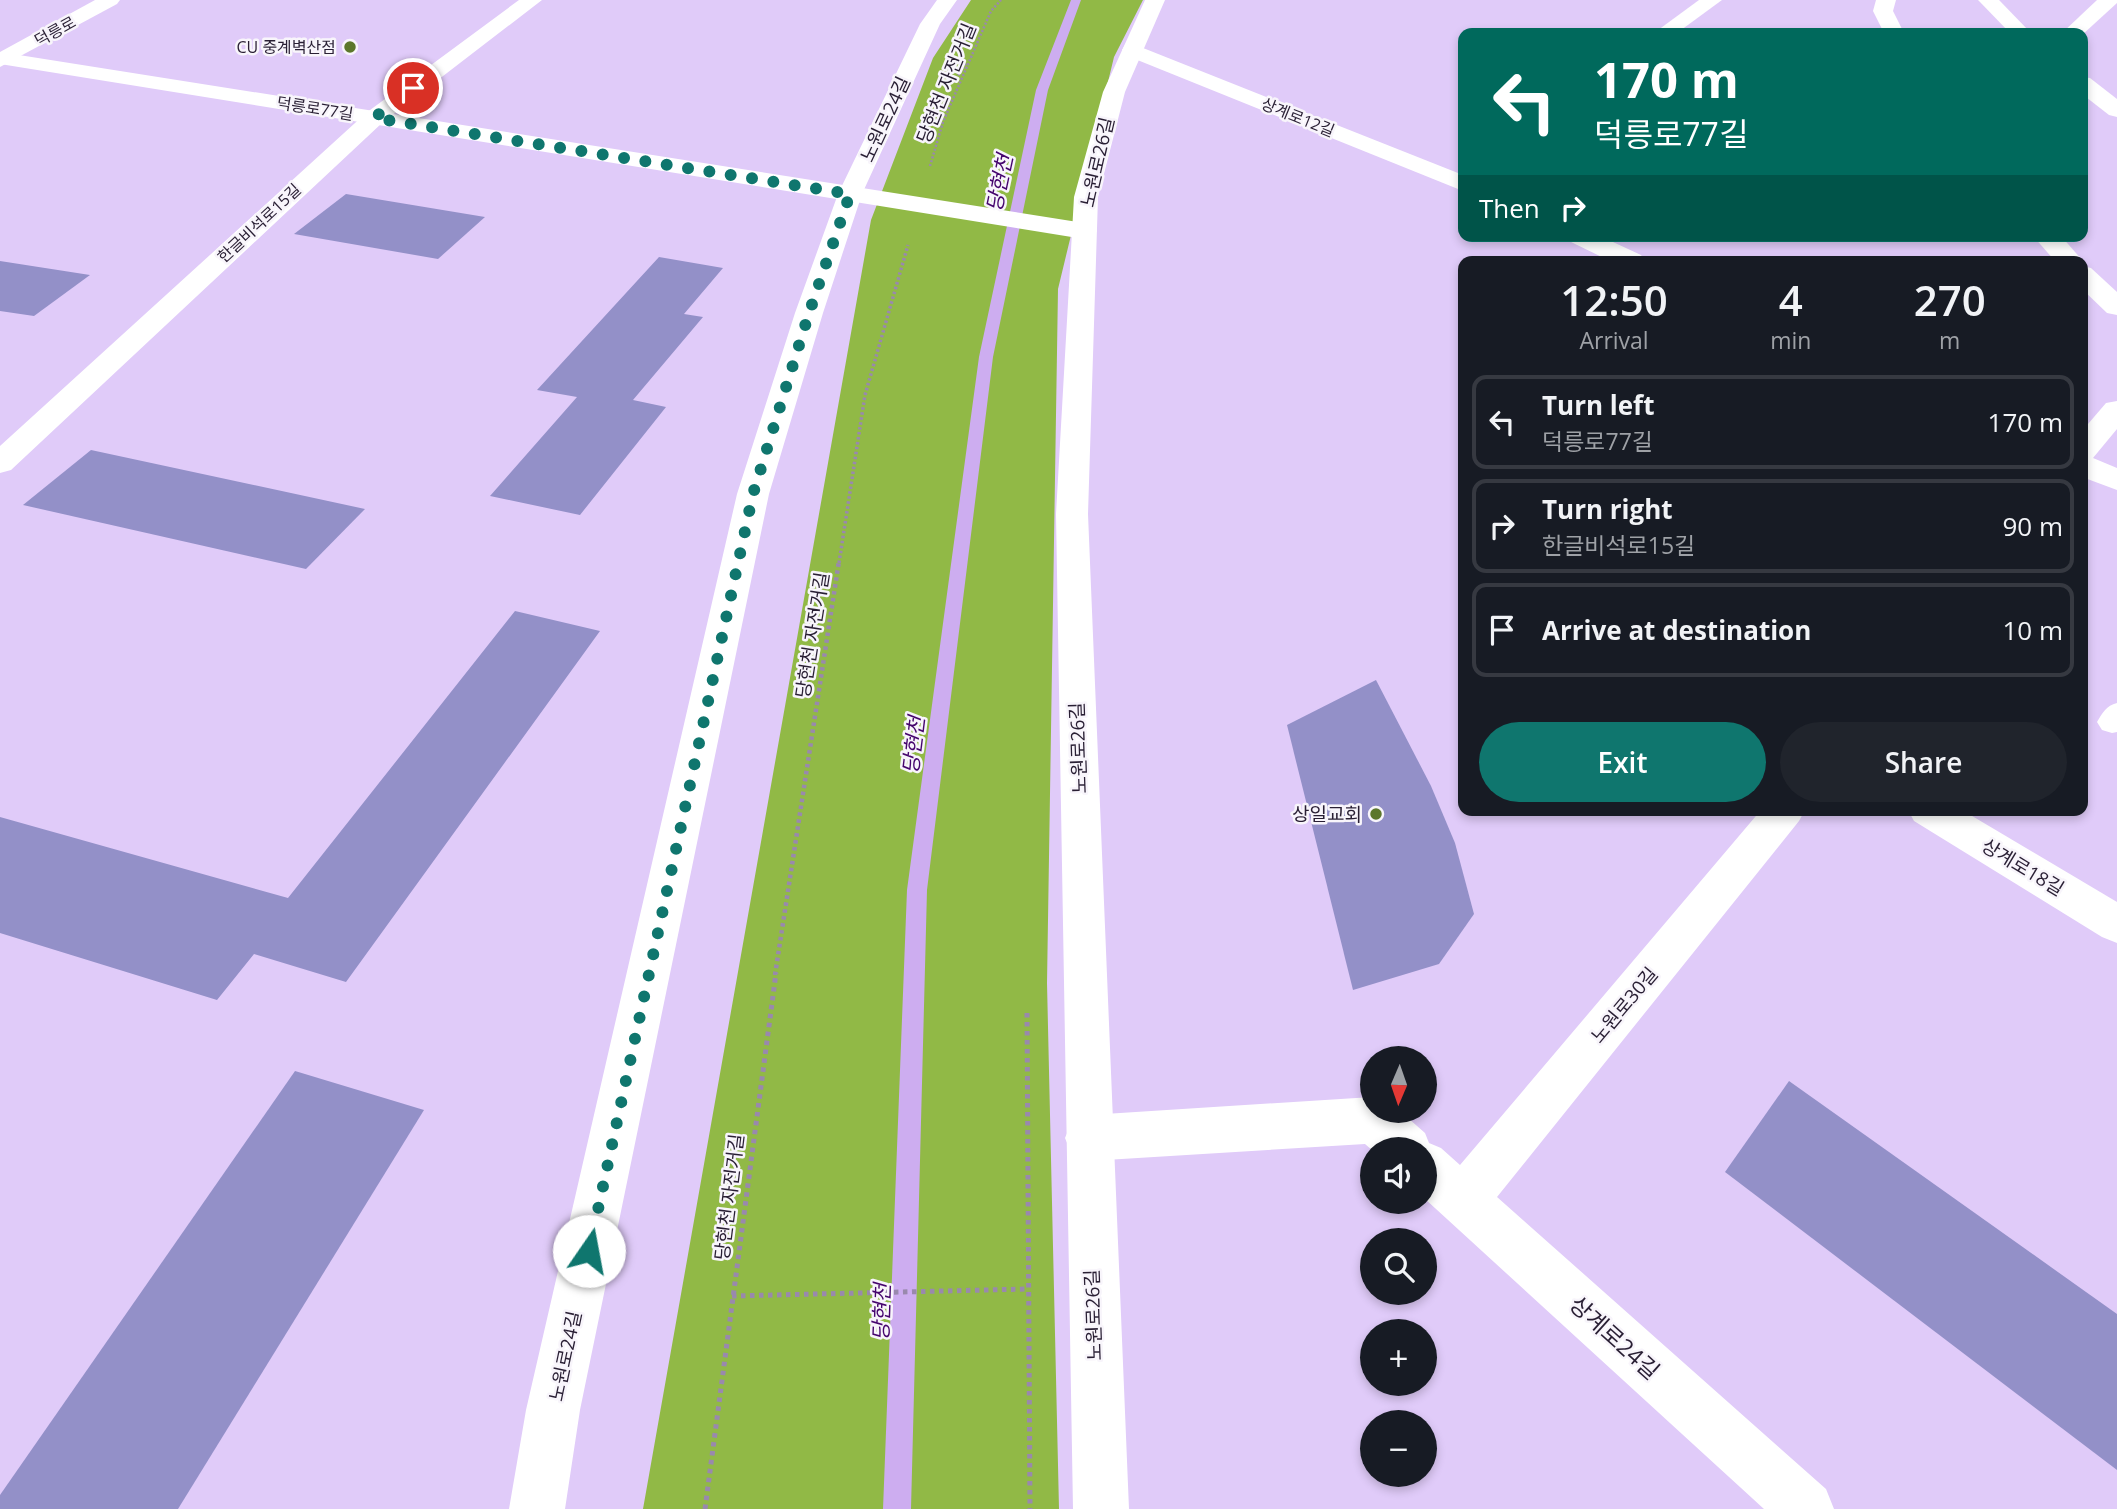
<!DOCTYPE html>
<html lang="en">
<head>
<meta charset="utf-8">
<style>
	body { margin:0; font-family:"Open Sans","Noto Sans KR",sans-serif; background:#20242c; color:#f1f3f6; height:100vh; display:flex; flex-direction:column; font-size:26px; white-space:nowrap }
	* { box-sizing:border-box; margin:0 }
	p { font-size:23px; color:#9ea1a6 }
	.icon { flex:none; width:38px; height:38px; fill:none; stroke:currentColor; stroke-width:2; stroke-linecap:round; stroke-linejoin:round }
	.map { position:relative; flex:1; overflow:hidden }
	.drawer { position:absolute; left:1458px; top:256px; width:630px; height:560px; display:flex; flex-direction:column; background:#171b24; border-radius:14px; box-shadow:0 4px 10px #0003 }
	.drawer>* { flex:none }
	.banner { position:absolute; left:1458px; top:28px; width:630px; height:214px; border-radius:14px; box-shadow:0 4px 10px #0003; background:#00695c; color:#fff; overflow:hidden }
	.needle { width:46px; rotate:182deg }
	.buttons { position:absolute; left:1360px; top:1046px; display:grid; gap:14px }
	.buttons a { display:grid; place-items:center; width:77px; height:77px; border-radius:50%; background:#171b24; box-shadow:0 4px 10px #0003; font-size:35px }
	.pin { position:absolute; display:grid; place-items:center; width:60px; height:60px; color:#fff; margin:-30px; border:4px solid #fff; border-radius:50%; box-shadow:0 2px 7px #0007 }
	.me { position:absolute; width:77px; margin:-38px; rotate:12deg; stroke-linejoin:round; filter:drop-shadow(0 0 5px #0008) }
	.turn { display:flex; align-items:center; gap:24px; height:147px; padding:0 21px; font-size:32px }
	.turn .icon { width:91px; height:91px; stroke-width:2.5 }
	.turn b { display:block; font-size:49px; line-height:60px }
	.then { display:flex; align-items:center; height:66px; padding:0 21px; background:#0003; gap:14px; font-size:26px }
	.eta { display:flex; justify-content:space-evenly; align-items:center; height:119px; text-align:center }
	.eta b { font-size:42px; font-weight:600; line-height:49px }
	.button { display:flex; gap:14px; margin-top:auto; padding:14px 21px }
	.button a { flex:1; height:80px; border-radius:42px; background:#0f766e; color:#fff; font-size:28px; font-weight:600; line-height:80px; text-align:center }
	.button a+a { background:#20242c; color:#f1f3f6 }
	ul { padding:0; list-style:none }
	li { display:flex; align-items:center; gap:21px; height:94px; margin:0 14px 10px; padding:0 7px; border:4px solid #363941; border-radius:14px }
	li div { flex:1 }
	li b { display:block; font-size:26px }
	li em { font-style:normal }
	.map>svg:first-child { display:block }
	.green { fill:#91b946 }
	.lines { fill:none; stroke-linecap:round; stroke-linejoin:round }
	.stream { fill:#cdadf0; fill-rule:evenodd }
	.building { fill:#9390c8 }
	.path-far3 { stroke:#9989ad; stroke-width:2.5; stroke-dasharray:2 2; stroke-linecap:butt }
	.path-far2 { stroke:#9989ad; stroke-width:3.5; stroke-dasharray:2.5 2.5; stroke-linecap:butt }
	.path-far1 { stroke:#9989ad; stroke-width:4.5; stroke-dasharray:3.5 3.5; stroke-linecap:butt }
	.path { stroke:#9989ad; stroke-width:5; stroke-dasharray:4.5 4.5; stroke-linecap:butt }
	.service { fill:#fff; fill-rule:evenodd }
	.minor { fill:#fff; fill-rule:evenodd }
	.tertiary { fill:#fff; fill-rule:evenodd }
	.secondary { fill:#fff; fill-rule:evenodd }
	.route { stroke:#0f766e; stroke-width:12; stroke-dasharray:0 21.6 }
	.poi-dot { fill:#5c772b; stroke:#f8f5fb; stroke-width:2.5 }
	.labels { text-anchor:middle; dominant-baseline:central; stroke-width:5; stroke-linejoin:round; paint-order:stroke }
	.far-street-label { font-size:16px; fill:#291f34; stroke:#f8f5fb }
	.far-poi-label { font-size:16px; fill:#291f34; stroke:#f8f5fb; text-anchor:end }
	.street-label { font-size:19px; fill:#291f34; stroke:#f8f5fb }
	.poi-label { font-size:19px; fill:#291f34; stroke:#f8f5fb; text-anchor:end }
	.water-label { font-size:21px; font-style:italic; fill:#45056d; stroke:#f8f5fb }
	.near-street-label { font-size:23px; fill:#291f34; stroke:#f8f5fb }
</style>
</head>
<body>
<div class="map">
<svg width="2117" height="1509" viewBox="0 0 2117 1509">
	<rect width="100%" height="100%" fill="#e0cbf9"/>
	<polygon class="green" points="971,0 1143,0 1114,57 1058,289 1047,983 1059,1509 643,1509 871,220 933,58"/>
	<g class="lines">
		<polygon class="stream" points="1071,0 1081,0 1048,90 993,357 927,890 911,1509 883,1509 907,890 979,357 1036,90"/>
	</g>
	<g class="building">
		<polygon points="346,194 485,217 438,259 294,234"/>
		<polygon points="659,257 723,268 684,314 703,317 633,400 666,407 580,515 490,496 577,397 537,390"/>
		<polygon points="0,261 90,275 34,316 0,311"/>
		<polygon points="91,450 365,509 306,569 23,505"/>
		<polygon points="515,611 600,631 346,982 254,954 217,1000 0,933 0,817 288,898"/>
		<polygon points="1376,680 1431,786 1455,843 1474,914 1439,964 1353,990 1287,725"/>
		<polygon points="295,1071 424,1110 178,1509 0,1509 0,1495"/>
		<polygon points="1789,1081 2117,1314 2117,1470 1725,1172"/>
	</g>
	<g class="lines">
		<g class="path-far3">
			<polyline points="954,82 966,63"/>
			<polyline points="930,166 943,122 991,11 1001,0"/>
		</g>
		<polyline class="path-far2" points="839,563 865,395 908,245"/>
		<polyline class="path-far1" points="775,975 839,561"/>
		<g class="path">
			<polyline points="1027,1013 1030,1509"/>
			<polyline points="732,1296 1028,1289"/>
			<polyline points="705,1509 776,973"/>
		</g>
		<path class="service" d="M2117,703V732L2112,733L2102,730L2097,722C2103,712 2106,706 2117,703Z"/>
		<g class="minor">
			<polygon points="519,0 542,0 382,123 11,470 0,473 0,446 366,113"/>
			<polygon points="937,0 957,0 940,24 862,194 823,313 769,494 580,1410 565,1509 509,1509 526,1410 737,494 795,313 838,194 920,24"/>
			<polygon points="1699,0 1722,0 1677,33 1654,33"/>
			<polygon points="1876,0 1896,0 1893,11 1904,33 1884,33 1873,11"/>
			<polygon points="1978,0 1999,0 2031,33 2010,33"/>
			<polygon points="2097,0 2117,0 2117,3 2082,35 2062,33"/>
			<polygon points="1133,44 1463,175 1463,191 1125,55 1122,50 1125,45"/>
			<polygon points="2082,77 2090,78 2117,99 2117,117 2109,115 2082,94"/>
			<polygon points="1565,236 1600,236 1641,255 1645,261 1610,261 1569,241"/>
			<polygon points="2033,236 2061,236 2083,261 2055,261"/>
			<polygon points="2082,266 2091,268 2117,292 2117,315 2107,313 2082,289"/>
			<polygon points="2117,401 2117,429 2093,458 2117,468 2117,490 2082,477 2082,431 2106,403"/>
			<polygon points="1761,810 1805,810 1799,821 1497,1197 1826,1489 1834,1509 1764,1509 1424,1198 1424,1150 1372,1150 1365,1144 1089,1161 1072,1155 1065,1138 1072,1121 1089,1115 1372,1097 1372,1111 1400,1111 1425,1133 1429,1143 1441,1148 1460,1165"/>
			<polygon points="1908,810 1962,810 2117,902 2117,943 2102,937 1914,821"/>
		</g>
		<polygon class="tertiary" points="0,52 1084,223 1093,226 1097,231 1093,236 1084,239 0,64"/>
		<g class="secondary">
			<polygon points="95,0 120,0 117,4 0,67 0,52"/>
			<polygon points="1145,0 1165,0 1125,92 1098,197 1088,514 1129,1509 1073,1509 1056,514 1074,197 1103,92"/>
		</g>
	</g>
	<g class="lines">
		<polyline class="route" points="413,88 374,118 850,194 809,313 753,494 589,1251"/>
	</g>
	<g class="poi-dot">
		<circle cx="350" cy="47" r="7"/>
		<circle cx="1376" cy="814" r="7"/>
	</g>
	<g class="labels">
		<g class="far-street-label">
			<text transform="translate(55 31) rotate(-29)">덕릉로</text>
			<text transform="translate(315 108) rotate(9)">덕릉로77길</text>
			<text transform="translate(1298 117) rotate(22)">상계로12길</text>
			<text transform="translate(259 223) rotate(-43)">한글비석로15길</text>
		</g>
		<g class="far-poi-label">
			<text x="336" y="47">CU 중계벽산점</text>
		</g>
		<g class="street-label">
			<text transform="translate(946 83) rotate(-68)">당현천 자전거길</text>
			<text transform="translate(885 119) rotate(-65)">노원로24길</text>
			<text transform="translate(1097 162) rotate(-77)">노원로26길</text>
			<text transform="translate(812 635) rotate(-81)">당현천 자전거길</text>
			<text transform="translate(1078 748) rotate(-92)">노원로26길</text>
			<text transform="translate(2023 867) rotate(31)">상계로18길</text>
			<text transform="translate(1624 1005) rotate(-50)">노원로30길</text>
			<text transform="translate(729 1197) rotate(-83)">당현천 자전거길</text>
			<text transform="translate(1093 1315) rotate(-92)">노원로26길</text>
			<text transform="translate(565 1356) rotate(-78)">노원로24길</text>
		</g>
		<g class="poi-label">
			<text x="1362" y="814">상일교회</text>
		</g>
		<g class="water-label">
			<text transform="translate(999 183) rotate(-78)">당현천</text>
			<text transform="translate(913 745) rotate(-83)">당현천</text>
			<text transform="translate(881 1312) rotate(-88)">당현천</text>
		</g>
		<g class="near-street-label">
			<text transform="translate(1615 1337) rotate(42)">상계로24길</text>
		</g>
	</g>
</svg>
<div class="buttons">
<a><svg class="needle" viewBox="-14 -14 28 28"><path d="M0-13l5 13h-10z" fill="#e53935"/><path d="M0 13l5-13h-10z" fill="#9ea1a6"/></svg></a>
<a><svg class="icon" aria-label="sound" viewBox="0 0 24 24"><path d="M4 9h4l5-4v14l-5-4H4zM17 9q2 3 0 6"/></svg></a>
<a><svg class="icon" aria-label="search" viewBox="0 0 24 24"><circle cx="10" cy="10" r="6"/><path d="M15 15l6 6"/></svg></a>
<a>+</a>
<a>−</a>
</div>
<div class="pin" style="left:413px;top:88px;background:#d93025"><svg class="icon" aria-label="arrive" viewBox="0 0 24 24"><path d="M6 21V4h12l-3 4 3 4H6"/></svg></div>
<svg class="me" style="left:589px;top:1251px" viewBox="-20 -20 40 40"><circle r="19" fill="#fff"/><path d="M0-13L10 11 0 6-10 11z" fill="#0f766e"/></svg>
<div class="banner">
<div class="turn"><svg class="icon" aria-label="left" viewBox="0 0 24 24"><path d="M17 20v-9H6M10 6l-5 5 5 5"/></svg><div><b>170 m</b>덕릉로77길</div></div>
<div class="then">Then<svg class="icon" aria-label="right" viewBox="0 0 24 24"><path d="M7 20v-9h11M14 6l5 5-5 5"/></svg></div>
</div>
<section class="drawer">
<div class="eta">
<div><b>12:50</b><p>Arrival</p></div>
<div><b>4</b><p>min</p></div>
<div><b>270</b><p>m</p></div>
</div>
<ul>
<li><svg class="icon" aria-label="left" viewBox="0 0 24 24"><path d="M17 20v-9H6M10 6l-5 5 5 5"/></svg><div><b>Turn left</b><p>덕릉로77길</p></div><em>170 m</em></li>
<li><svg class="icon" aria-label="right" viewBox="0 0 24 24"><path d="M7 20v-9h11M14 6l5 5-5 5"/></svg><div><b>Turn right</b><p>한글비석로15길</p></div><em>90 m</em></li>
<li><svg class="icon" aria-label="arrive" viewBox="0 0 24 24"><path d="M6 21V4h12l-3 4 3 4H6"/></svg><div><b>Arrive at destination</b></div><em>10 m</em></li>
</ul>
<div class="button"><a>Exit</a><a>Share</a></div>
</section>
</div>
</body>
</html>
